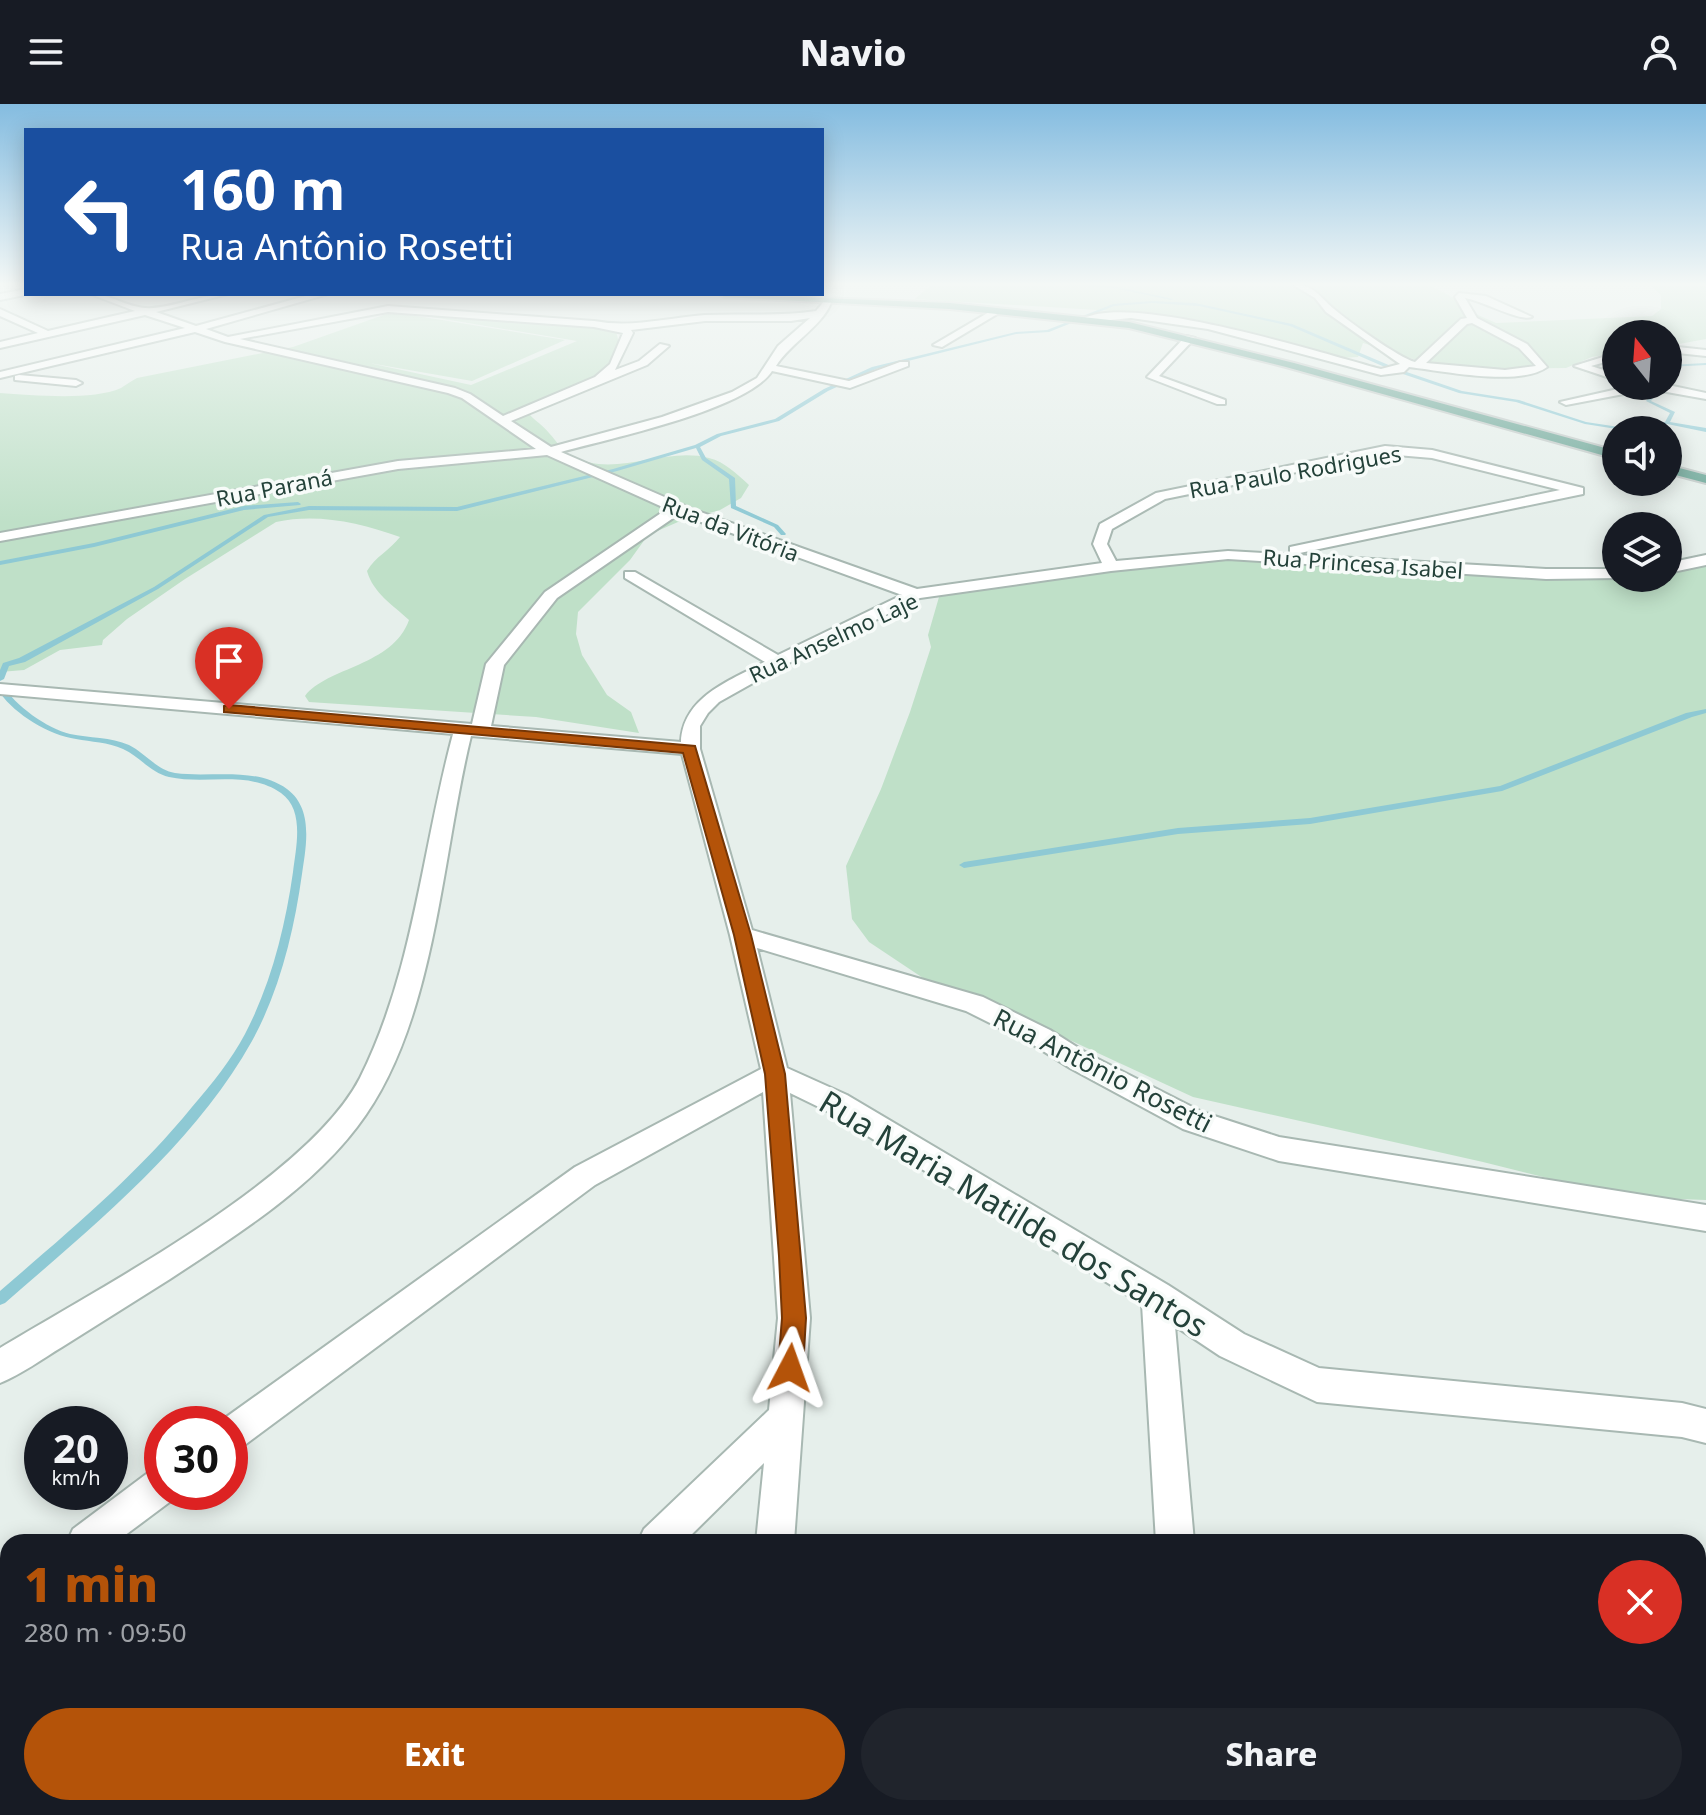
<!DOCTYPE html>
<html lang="en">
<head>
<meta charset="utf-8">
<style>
	body { margin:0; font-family:"Noto Sans",sans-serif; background:#20242c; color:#f1f3f6; height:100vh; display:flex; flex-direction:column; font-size:30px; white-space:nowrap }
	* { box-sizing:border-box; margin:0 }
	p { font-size:26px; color:#9ea1a6 }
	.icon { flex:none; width:44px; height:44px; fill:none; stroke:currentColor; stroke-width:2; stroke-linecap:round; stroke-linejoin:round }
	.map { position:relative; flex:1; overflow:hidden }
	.panel { position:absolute; left:0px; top:1430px; width:1706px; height:282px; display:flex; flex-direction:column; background:#171b24; border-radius:24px 24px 0 0; box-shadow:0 4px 20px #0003 }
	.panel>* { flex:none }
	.banner { position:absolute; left:24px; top:24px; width:800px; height:168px; border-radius:0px; box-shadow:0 4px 20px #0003; background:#1a4fa0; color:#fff; overflow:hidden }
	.needle { width:52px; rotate:343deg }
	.fabs { position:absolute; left:1602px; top:216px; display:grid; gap:16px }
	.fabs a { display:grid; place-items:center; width:80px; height:80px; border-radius:50%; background:#171b24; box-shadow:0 4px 20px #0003; font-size:40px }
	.speed { position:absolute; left:24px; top:1302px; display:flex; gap:16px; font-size:40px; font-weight:700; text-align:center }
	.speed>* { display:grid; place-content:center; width:104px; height:104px; border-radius:50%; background:#171b24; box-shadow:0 4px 20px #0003; line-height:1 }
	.speed small { font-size:20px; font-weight:400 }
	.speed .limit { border:12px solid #d22; background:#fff; color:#111 }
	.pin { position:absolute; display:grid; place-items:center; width:68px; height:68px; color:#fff; margin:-82px -34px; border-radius:50% 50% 50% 0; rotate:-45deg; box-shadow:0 0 8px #0007 }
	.pin .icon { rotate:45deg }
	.me { position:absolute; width:88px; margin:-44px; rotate:4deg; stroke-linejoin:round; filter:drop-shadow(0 0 6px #0008) }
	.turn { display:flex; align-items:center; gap:28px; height:168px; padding:0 24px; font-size:36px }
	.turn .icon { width:104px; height:104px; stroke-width:2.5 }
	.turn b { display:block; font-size:56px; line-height:68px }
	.round { display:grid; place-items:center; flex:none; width:84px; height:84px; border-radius:42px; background:#20242c }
	.head { display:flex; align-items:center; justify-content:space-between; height:136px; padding:0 24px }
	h1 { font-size:48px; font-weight:800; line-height:60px; color:#b45309 }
	.button { display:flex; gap:16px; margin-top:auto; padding:16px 24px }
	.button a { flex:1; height:92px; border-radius:48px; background:#b45309; color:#fff; font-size:32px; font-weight:800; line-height:92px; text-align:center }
	.button a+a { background:#20242c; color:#f1f3f6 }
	header { display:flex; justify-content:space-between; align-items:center; height:104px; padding:0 24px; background:#171b24; font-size:36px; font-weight:800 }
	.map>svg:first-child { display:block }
	.green { fill:#bfe0c8 }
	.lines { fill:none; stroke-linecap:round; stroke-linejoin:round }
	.stream { fill:#8ec9d4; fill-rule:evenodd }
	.minor-casing { stroke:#a8b8b2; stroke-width:4 }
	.major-casing { stroke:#c2cac8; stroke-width:4 }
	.minor { fill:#fff; fill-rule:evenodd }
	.major { fill:#6aa596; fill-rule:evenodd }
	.route { fill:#b45309; stroke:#753606; stroke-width:2 }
	.labels { text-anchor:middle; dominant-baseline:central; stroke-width:7; stroke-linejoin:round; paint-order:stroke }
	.far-street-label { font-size:22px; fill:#24423a; stroke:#f7fbf9 }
	.street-label { font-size:26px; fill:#24423a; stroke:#f7fbf9 }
	.near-street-label { font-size:32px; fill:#24423a; stroke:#f7fbf9 }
</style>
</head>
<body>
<header><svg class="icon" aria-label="menu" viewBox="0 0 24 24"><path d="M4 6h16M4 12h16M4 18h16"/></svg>Navio<svg class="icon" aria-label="person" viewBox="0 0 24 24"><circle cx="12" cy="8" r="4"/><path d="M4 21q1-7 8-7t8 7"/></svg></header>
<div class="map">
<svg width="1706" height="1711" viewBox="0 0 1706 1711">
	<rect width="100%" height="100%" fill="#e6efeb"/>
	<g class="green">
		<polygon points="932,180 1428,180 1459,197 1467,206 1496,219 1652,212 1661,205 1661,191 1649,180 1706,182 1706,235 1668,242 1668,230 1616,230 1616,249 1592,253 1566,264 1475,265 1429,260 1363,239 1358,253 1341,254 1255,230 1114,207 915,195"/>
		<path d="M392,208L565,236L472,277L369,259L471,281L577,237L402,208L615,226C637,273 550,288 524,303C530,314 541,319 549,329C556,336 561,346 570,351C613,376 663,342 709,354C725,358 737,370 749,381L741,394L720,406L678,418L648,431L630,456L578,508L576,530L582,551L607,591L631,608L639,629L536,613L309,598L305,592C327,563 393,562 409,516C393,501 373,489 367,467C376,452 389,447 400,433C360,419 318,409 276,418L185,475L127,515L103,536L102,541L60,546L24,566L0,568V289C32,291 92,297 121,284C126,281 131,277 137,274L293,243Z"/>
		<polygon points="1230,456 1611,475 1668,474 1668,466 1706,459 1706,1096 1623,1093 1483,1058 1193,993 1048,926 929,878 869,838 852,815 846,762 881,685 910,608 931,543 928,531 939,493 967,484 1144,461"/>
		<polygon points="1698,1591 1706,1592 1706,1711 1533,1711 1538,1704 1698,1704"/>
	</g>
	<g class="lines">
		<g class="stream">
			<polygon points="1045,180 1113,182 1173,195 1171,196 1113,184"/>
			<polygon points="1152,197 1195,199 1292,220 1398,265 1462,287 1519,296 1586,318 1619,323 1665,318 1670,309 1646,297 1652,289 1643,282 1648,282 1657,289 1651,297 1675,308 1670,318 1706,324 1706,328 1667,320 1623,326 1585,320 1516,298 1459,289 1394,267 1290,222 1199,202 1152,199 1114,202 1049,228 1016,230 876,265 828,287 779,317 721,332 700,343 706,354 735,374 736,402 778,421 786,430 785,431 781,431 774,423 731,404 729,375 702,356 696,344 617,367 457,407 309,406 268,413 158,485 25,558 9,562 4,575 0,577 0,566 3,559 19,554 154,483 264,411 309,402 457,403 613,365 695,341 717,330 775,315 824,285 872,263 1016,228 1047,226 1113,200"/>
			<polygon points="1706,259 1706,261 1668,263 1668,261"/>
			<polygon points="298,398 301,400 300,401 244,406 94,443 0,461 0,457 94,439 244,402"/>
			<path d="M0,581H3C14,601 48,625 70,630C89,634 111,633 129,641C145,649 157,666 175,669C211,674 255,662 287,685C314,705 306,742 302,770C294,827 280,886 252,937C194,1041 93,1122 5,1199L0,1201V1187C67,1129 136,1072 192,1003C212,980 231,956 245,930C271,880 285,824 293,768C296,743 305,706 281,689C249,666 205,681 169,673C151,669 139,652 123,645C108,638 91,638 76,635C49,631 16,611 0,589Z"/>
			<polygon points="1706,605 1706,609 1692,613 1502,687 1310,720 1178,730 964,764 959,761 964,758 1178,724 1310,714 1500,682 1686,609"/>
		</g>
		<defs>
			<g id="minor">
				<path d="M1292,180C1313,180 1320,193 1334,205C1348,217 1399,254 1415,258L1461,215L1467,214L1455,193L1459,189L1486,192L1532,213C1520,218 1483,197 1465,194L1477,214L1527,240L1547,263C1520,283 1443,267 1409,263L1404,268L1381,271L1208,225L1131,214L1088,218L1083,215C1129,188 1325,250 1381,265L1400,260L1326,208L1315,194ZM1472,219L1519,244L1536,262L1505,266L1426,259L1467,220Z"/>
				<polygon points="26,185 26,190 29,190 0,196 0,190"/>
				<path d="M90,190C111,190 126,203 146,204C166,206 202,190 228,190L156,208L196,222L313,190H328L206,225L228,233L388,202L594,217C631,224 667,214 705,211C742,209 779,213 816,207L826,195H832C827,219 790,239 776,262L849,277L900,258H908V262L850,284L772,267C747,306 608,335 561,348L692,405L917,485L1102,459L1093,440L1100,420L1156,389L1385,342L1432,346L1583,384V390L1578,391L1295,450L1290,449V443L1560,386L1432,354L1385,350L1165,395L1112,425L1107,440L1116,457L1228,447L1546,465H1616L1618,474L1546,475L1228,455L1111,467L920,494L783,562L719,598L708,609L700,622V645L752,826L983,893L1050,926L1088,950L1202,1008L1279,1033L1706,1101V1127L1279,1057L1183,1025L1070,964L1032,940L966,907L757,844L787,964L847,991L1168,1181L1244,1230L1319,1264L1682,1299L1706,1305V1339L1682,1333L1317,1298L1220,1252L1175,1222L1194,1438H1156L1142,1200L827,1007L790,989L810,1214L794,1438H756L764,1359L684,1438H638L644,1425L769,1306L778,1214L763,988L595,1081L242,1343L230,1348V1320L218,1319L575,1063L761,965L730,831L682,650L471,632C441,753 436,921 357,1023C309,1086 235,1132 170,1175C134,1198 98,1220 62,1243C42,1255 22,1270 0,1279V1244C99,1184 308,1075 360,974C414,866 422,745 453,630L0,590V580L472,620L486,560L545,488L667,405L547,351L398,365L0,437V429L398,357L536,345L462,294L448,289L225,238L195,228L0,274V268L185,224L145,211L0,244V238L38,229L0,212V205L48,227L135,207ZM388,208L594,223L623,229L610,260L595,273L503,312L470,290L455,284L240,235ZM810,214L778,242L757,274L732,288L662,313L551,343L511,317L647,261L669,242L660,240L639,257L615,266L633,229L631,226L705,217H791ZM679,410L902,491L778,551L635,468H625V474L765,558C729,577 683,593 681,638L491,622L504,561L557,494Z"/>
				<polygon points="996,204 1004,206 942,243 933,241"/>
				<polygon points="1186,232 1195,234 1159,272 1225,296 1225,300 1217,300 1147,273"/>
				<polygon points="1668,242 1706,246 1706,252 1668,248"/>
				<polygon points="1616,249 1616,255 1591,262 1616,270 1616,276 1574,262"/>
				<polygon points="19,271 76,276 82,279 76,282 15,276 15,272"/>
				<polygon points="1668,281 1706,289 1706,295 1650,285 1566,301 1560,298 1631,282"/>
				<polygon points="1706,451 1706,461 1668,469 1668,459"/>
				<polygon points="162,1363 162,1388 177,1388 175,1394 116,1438 67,1438 73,1425 149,1368"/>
				<polygon points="8,1482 8,1523 0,1526 0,1485"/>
				<polygon points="355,1704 403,1704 400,1711 352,1711"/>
				<rect x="727" y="1704" width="44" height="7"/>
				<rect x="1172" y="1704" width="44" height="7"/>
			</g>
			<g id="major">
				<polygon points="719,190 950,199 1129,218 1294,259 1616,347 1616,355 1286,263 1129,224 950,205 724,193"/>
				<polygon points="1668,361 1706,371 1706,379 1668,369"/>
			</g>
		</defs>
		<use href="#minor" class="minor-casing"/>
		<use href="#major" class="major-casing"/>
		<use href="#minor" class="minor"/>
		<use href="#major" class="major"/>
	</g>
	<linearGradient id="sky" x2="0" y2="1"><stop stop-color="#84bce0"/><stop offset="0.43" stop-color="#f4f8f6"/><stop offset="1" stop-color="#f4f8f6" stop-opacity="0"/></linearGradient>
	<rect width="1706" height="419" fill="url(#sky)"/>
	<polygon class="route" points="229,601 695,642 751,831 785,970 806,1214 803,1264 799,1273 790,1277 781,1273 778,1264 782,1214 779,1152 765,970 734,831 683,649 224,608 224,602"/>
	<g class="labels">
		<g class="far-street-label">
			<text transform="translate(1295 367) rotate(-10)">Rua Paulo Rodrigues</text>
			<text transform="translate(274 383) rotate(-11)">Rua Paraná</text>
			<text transform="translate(731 424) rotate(21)">Rua da Vitória</text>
			<text transform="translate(1363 459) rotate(4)">Rua Princesa Isabel</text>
			<text transform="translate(833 533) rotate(-25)">Rua Anselmo Laje</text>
		</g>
		<g class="street-label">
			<text transform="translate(1103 966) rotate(27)">Rua Antônio Rosetti</text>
		</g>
		<g class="near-street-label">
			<text transform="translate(1014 1109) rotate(31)">Rua Maria Matilde dos Santos</text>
		</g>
	</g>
</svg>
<div class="fabs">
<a><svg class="needle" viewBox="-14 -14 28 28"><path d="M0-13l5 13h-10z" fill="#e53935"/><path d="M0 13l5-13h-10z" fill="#9ea1a6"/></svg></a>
<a><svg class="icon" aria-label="sound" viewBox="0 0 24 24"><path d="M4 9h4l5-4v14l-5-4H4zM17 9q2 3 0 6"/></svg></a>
<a><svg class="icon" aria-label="layers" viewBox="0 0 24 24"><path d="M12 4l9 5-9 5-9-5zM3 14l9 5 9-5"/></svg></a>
</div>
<div class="speed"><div>20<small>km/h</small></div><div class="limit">30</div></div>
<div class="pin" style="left:229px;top:605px;background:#d93025"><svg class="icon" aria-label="arrive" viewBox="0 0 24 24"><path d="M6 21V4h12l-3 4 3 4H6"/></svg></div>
<svg class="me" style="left:790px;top:1264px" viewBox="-20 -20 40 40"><path d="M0-17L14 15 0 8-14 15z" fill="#b45309" stroke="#fff" stroke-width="4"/></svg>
<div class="banner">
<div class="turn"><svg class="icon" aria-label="left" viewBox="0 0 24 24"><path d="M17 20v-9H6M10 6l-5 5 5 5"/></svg><div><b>160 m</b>Rua Antônio Rosetti</div></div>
</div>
<section class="panel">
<div class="head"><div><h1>1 min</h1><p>280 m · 09:50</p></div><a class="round" style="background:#d93025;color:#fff"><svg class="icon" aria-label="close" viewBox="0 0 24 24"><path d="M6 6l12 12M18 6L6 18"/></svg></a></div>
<div class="button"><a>Exit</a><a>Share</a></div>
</section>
</div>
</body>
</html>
